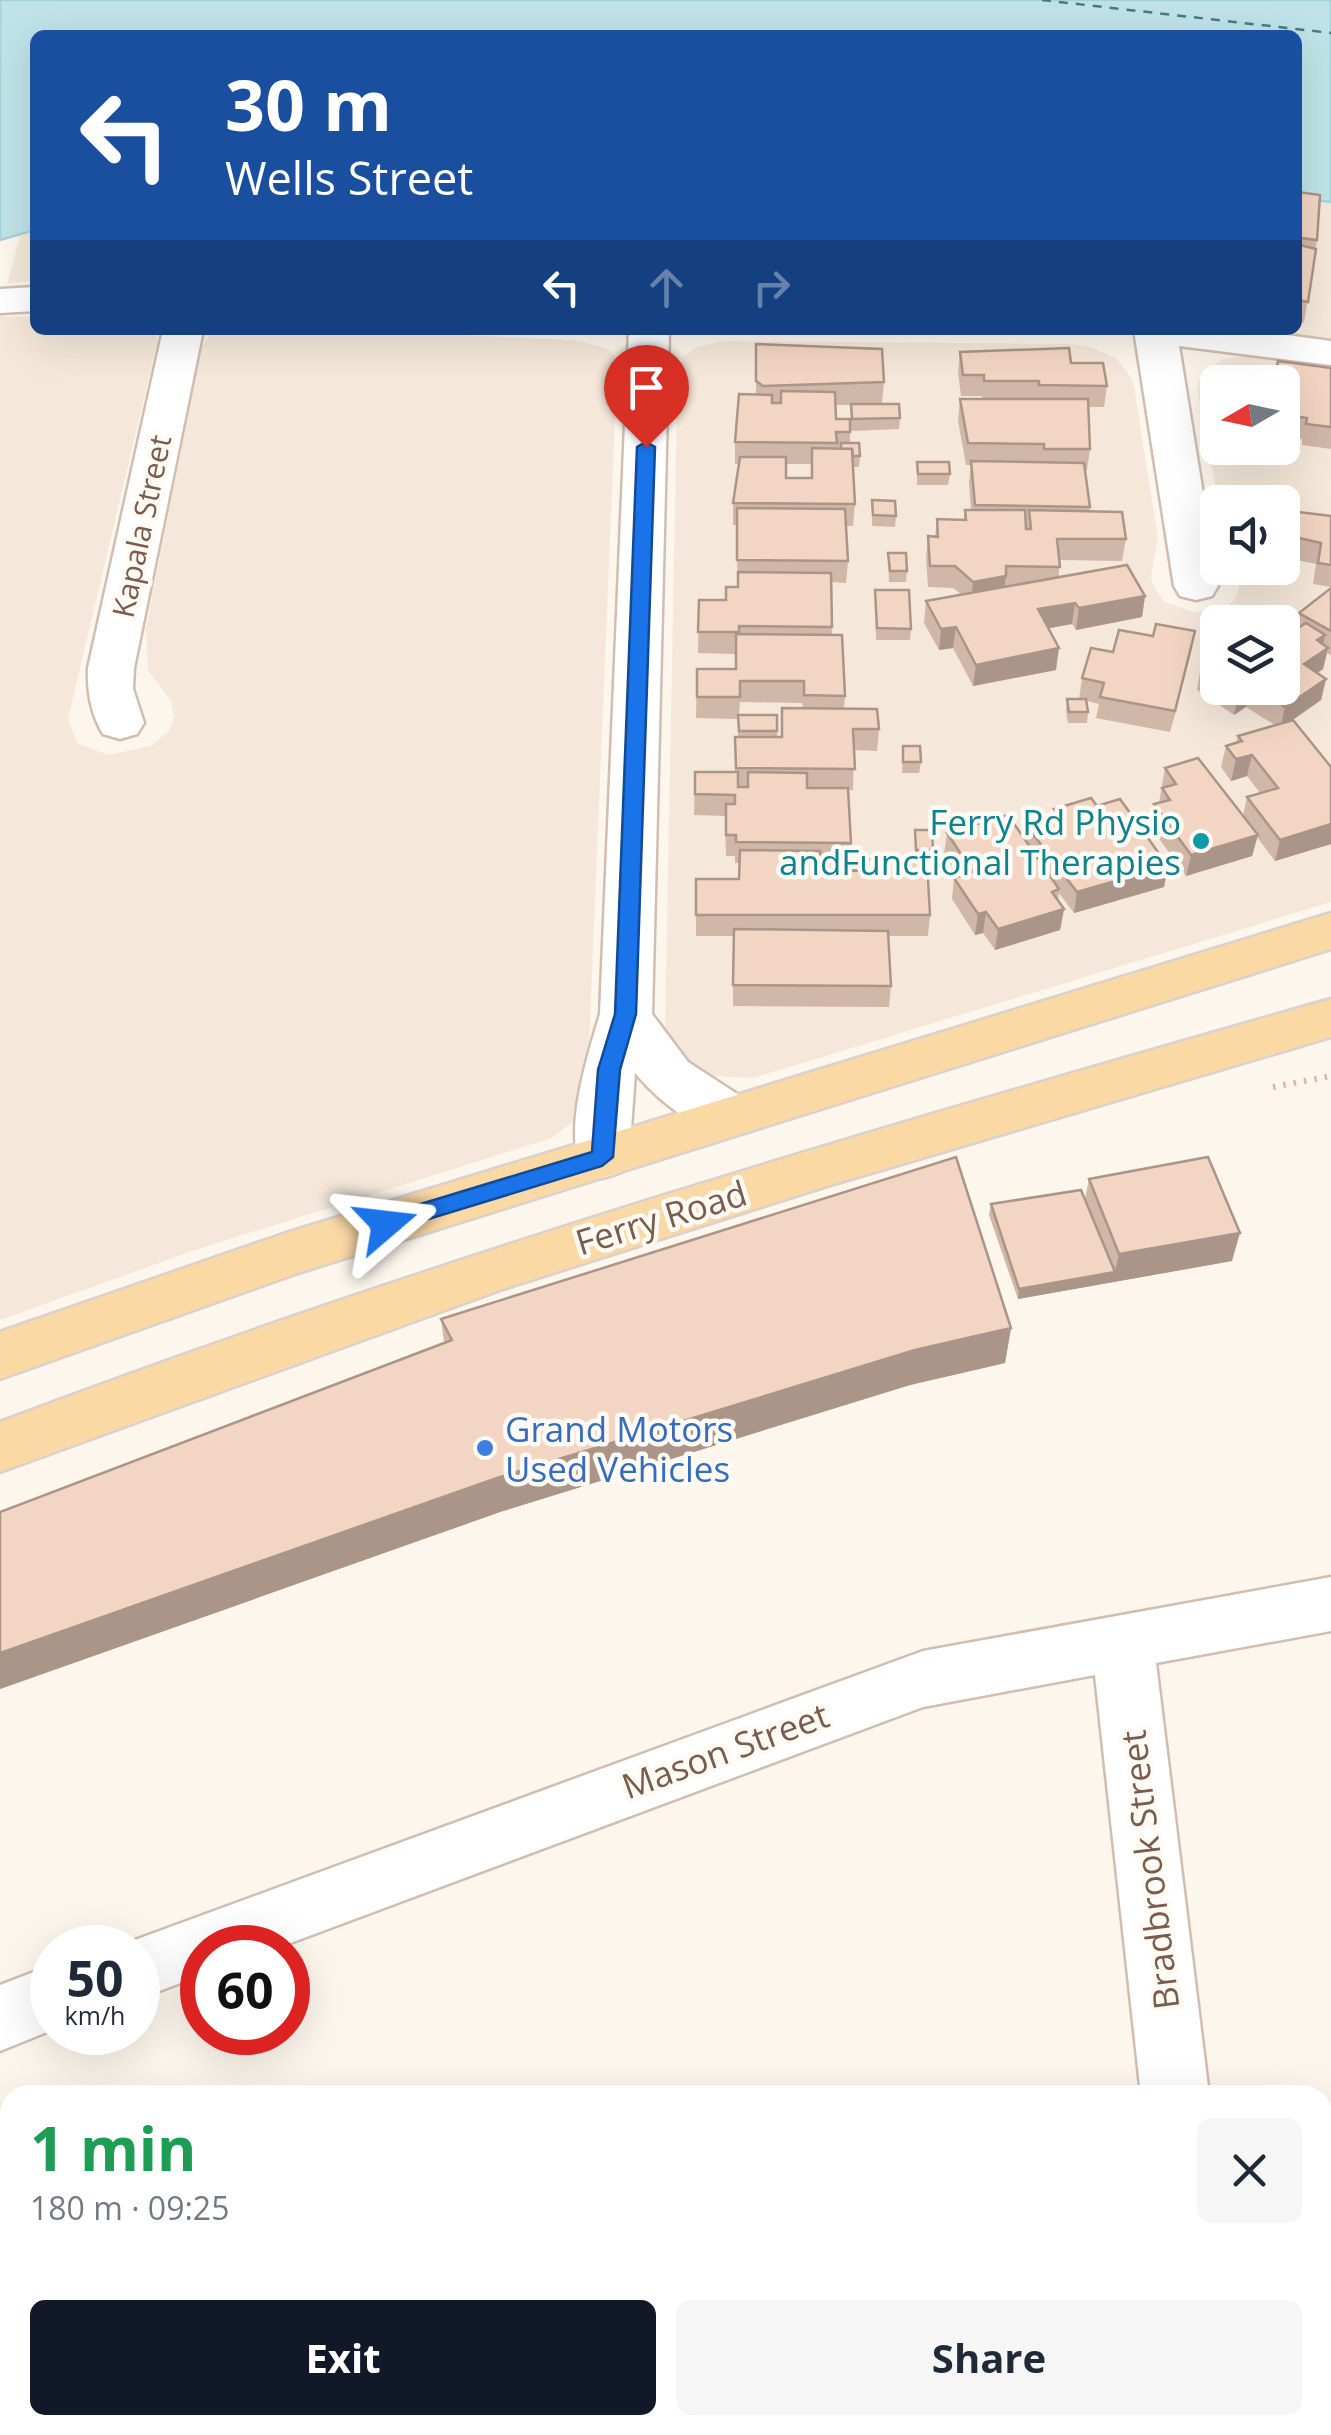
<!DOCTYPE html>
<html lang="en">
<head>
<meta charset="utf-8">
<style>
	body { margin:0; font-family:"Open Sans",sans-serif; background:#f6f6f7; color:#1f2937; height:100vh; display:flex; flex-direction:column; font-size:38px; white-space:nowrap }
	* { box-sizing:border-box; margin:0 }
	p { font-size:32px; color:#747a83 }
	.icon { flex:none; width:55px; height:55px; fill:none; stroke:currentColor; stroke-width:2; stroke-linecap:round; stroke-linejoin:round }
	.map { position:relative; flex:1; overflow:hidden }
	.side { position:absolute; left:0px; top:2085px; width:1332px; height:350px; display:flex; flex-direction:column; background:#fff; border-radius:30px 30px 0 0; box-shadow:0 10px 40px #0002 }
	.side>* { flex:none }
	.guide { position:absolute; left:30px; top:30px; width:1272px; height:305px; border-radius:15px; box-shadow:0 10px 40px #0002; background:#1a4fa0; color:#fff; overflow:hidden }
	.needle { width:65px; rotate:261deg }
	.fabs { position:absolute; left:1200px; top:365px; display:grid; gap:20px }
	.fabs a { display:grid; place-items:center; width:100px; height:100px; border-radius:15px; background:#fff; box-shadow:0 10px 40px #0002; font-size:50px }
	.speed { position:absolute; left:30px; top:1925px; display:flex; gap:20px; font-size:50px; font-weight:700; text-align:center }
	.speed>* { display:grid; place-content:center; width:130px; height:130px; border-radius:50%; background:#fff; box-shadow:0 10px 40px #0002; line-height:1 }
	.speed small { font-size:25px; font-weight:400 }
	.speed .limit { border:15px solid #d22; background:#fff; color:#111 }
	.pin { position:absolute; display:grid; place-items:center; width:85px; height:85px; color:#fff; margin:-102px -42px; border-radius:50% 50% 50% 0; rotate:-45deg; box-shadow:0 0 10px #0007 }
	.pin .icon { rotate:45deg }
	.me { position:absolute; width:110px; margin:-55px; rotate:73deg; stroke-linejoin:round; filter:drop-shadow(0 0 8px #0008) }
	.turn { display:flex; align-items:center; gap:35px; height:210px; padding:0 30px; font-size:45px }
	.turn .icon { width:130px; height:130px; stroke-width:2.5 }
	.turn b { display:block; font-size:70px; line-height:85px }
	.lanes { display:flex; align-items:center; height:95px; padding:0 30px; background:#0003; justify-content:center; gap:50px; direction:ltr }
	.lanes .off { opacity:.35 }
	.round { display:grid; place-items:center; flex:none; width:105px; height:105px; border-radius:15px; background:#f6f6f7 }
	.summary { display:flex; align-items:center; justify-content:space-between; height:170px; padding:0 30px }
	h1 { font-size:60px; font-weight:700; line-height:75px; color:#1e9e55 }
	.action { display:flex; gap:20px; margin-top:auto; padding:20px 30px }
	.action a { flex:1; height:115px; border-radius:15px; background:#111827; color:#fff; font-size:40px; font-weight:700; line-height:115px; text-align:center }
	.action a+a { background:#f6f6f7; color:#1f2937 }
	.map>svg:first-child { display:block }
	.residential { fill:#f5e8da; fill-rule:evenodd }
	.water { fill:#bfe3e8; stroke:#a5d3da; stroke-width:2.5 }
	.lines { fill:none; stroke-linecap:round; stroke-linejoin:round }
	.ferry { stroke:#437c86; stroke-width:2.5; stroke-dasharray:9 8; stroke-linecap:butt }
	.minor-casing { stroke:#d1beb0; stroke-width:5 }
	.major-casing { stroke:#dad1cd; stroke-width:5 }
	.path { stroke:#d9b8a5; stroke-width:6; stroke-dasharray:2.5 8; stroke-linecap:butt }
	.minor { fill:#fff; fill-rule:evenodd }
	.major { fill:#fbd9a5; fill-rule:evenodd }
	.wall { fill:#d1b7a8; fill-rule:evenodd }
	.shaded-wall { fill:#aa9588 }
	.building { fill:#f3d5c3; stroke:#aa9588; stroke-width:2.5 }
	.route { fill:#1a73e8; stroke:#114b97; stroke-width:2.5 }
	.culture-dot { fill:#0f9aa8; stroke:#fffaf3; stroke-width:4 }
	.shop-dot { fill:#3f7fe0; stroke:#fffaf3; stroke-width:4 }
	.labels { text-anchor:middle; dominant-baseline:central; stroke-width:9; stroke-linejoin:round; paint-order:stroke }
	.far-street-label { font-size:30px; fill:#7a5c4d; stroke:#fffaf3 }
	.culture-label { font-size:35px; fill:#0d838f; stroke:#fffaf3; text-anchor:end }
	.street-label { font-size:35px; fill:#7a5c4d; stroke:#fffaf3 }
	.shop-label { font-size:35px; fill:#366cbe; stroke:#fffaf3; text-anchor:start }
</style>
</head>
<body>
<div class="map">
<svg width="1331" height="2435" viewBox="0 0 1331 2435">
	<rect width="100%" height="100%" fill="#fdf6ec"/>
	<g class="residential">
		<polygon points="1298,198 1331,202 1331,340 1256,330 1298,330"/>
		<polygon points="35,230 35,280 7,284 20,237"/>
		<polygon points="0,316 35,317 35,330 152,330 158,339 68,719 77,743 108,755 151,746 170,730 174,718 171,701 148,670 146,628 201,347 210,335 221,330 336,330 575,340 606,348 614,355 617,369 587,1094 581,1115 552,1138 195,1250 0,1320"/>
		<path d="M723,341L1067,344L1091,347L1117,359L1133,381L1158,538L1151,577L1154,587L1165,602L1194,612L1218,610L1234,601L1239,588L1233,568H1282V502H1218L1197,388L1202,373L1221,360L1242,356L1331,366V902L753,1078L714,1076L686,1065L666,1037L665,1028L677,402L683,357L697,347ZM1218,382H1282V448H1218ZM1218,622H1282V688H1218Z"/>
	</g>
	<polygon class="water" points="0,0 1331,0 1331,202 1298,198 1298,35 35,35 35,230 0,240"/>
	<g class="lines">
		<polyline class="ferry" points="1042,0 1331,33"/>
		<defs>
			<g id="minor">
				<polygon points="35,287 35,311 0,313 0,289"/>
				<path d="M163,330H203L134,668L133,689L144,723L137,734L120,739L103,734C91,714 87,692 88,668Z"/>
				<path d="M629,330H669L652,1014L688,1062L751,1103L759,1117L751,1131C710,1144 661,1104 635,1073L629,1157L621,1172L602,1178L583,1172C562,1134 588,1054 600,1014Z"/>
				<polygon points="1134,330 1249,330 1331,341 1331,365 1179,346 1218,586 1212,596 1196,600 1180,596 1174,586"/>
				<polygon points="1331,1577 1331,1631 1156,1663 1209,2095 1141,2095 1095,1675 923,1707 277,1948 202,1948 202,1975 138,1999 138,1948 113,1948 923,1651"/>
				<polygon points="52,1965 52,2030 0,2051 0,1985"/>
				<polygon points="1169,2425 1243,2425 1244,2435 1170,2435"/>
			</g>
			<g id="major">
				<polygon points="1331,913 1331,949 298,1273 0,1379 0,1332 286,1233"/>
				<path d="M1331,999V1037L827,1186L506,1288L0,1472V1422C436,1257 883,1126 1331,999Z"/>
			</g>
		</defs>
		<use href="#minor" class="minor-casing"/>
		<use href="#major" class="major-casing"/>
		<polyline class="path" points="1273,1087 1331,1076"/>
		<use href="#minor" class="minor"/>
		<use href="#major" class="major"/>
	</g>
	<g class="wall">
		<polygon points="1298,192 1317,240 1304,323 1298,322"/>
		<path d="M756,344L884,382L882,404L900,418L899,429L851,431V405H836V419L850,432V443L860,456L859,467H853L855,504L853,526H846L848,561L846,583L831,582L832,635L845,696L844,709L879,729L877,751L854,750L853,790H848L851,843L849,861L856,870H862L863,859L915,860V830L933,850L932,861H927L930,915L928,936H888L891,986L889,1007L733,1006V936H696V879H739L740,863H735V856H726L725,816L694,815L695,772H735V737H738V719L696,718L697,669H735V654L698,653L699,600H726L738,587L736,525H733V503L739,464H735V442L756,395ZM786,464H811V478H786ZM740,702L802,703L803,708H782L781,737H777V715H739Z"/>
		<polygon points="960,352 1071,363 1107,386 1104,407 1088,407 1090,449 1087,470 1085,470 1090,511 1126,539 1122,561 1059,560 1059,578 1145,596 1142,617 1076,630 1072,624 1048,628 1056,670 973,686 953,648 939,650 924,623 926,601 962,595 953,588 928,587 926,558 928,536 935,537 937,519 964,519 965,510 971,510 969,483 971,465 966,465 958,421 960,399 982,399 982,396 961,396 958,373"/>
		<polygon points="1278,361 1331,368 1331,449 1302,445 1302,439 1282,436 1282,382 1273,382"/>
		<polygon points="917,462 950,474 948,485 917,485"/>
		<polygon points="872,500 896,516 895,527 872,526"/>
		<polygon points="1282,510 1331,516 1331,587 1313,584 1316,564 1282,557"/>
		<polygon points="888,553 907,571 906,582 889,582"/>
		<polygon points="1331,588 1331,655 1327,653 1323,669 1317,673 1326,679 1321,700 1291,720 1331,767 1331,844 1275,861 1257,837 1252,856 1186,876 1150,826 1154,804 1159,803 1165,768 1243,816 1247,797 1260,793 1247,776 1231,781 1221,767 1226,746 1236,743 1238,736 1275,725 1246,707 1234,715 1197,690 1203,653 1218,644 1218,688 1282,688 1299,613"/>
		<polygon points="875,590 911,629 910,640 876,640"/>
		<polygon points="1113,652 1191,652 1170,732 1096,718 1099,704 1087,701 1088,712 1087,723 1068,723 1066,710 1067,699 1079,699 1082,678"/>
		<polygon points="903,746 921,762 919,773 902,773"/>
		<polygon points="1097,806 1168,866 1164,887 1074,913 1059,893 1058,900 1064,909 1060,930 995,950 983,933 975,935 952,899 954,878 959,876 944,854 947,833 1025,840 1027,826 1053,818 1054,809"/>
		<polygon points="1089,1179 1232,1261 1018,1299 989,1215 991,1204 1085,1199"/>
		<polygon points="441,1319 1011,1328 1005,1363 910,1385 500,1512 0,1689 0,1512 444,1342"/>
	</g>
	<g class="shaded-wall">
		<polygon points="1006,576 1003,597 971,603 973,582"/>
		<polygon points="1145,596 1142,617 1076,630 1079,608"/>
		<polygon points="1075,603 1072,624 1035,631 1038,609"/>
		<polygon points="956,627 953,648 939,650 941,629"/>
		<polygon points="1195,631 1191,652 1170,732 1175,711"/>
		<polygon points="1325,635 1321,653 1328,648 1323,669 1298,686 1304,664 1317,640"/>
		<polygon points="1059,648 1056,670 973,686 976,665"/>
		<polygon points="1326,679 1321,700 1280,729 1285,707"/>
		<polygon points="1248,688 1251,688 1246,707 1234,715 1239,694"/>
		<polygon points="1252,755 1247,776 1231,781 1236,759"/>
		<polygon points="1331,824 1331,844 1275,861 1280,840"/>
		<polygon points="1258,835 1252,856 1186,876 1191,855"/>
		<polygon points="1168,866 1164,887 1074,913 1077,892"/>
		<polygon points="1064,909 1060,930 995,950 998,929"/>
		<polygon points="986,912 983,933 975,935 978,914"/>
		<polygon points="1240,1233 1232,1261 1018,1299 1019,1289 1115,1272 1119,1254"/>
		<polygon points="1011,1328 1005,1363 910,1385 500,1512 0,1689 0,1653 497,1478 915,1350"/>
	</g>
	<g class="building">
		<polygon points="1298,192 1320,195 1317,240 1301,238 1300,245 1316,249 1308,302 1298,300"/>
		<polygon points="756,344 882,349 884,382 763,386 756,381"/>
		<polygon points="1069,348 1071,363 1103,363 1107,386 1039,385 1039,381 984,381 984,375 963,375 960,352"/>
		<polygon points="1278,361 1331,368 1331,427 1306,424 1307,418 1286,415 1284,422 1282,421 1282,382 1274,382"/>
		<polygon points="781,391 835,392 836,419 850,419 850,432 836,432 837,443 735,442 739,394 772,395 772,403 781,403"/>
		<polygon points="960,399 1088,399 1090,449 1044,449 1044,444 968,443"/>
		<polygon points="851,404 899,404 900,418 852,419"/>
		<polygon points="841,443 859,443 860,456 853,456 852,449 841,449"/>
		<polygon points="812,448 852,449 855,504 733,503 740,457 786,457 786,478 812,478"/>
		<polygon points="971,461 1084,463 1090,507 975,505"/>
		<polygon points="917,462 949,462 950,474 918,474"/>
		<polygon points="872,500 895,501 896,516 873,515"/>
		<polygon points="737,508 845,509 848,561 737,560"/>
		<polygon points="965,510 1025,510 1026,529 1031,529 1029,510 1122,512 1126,539 1057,539 1060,567 1006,566 1006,576 973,582 955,566 930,566 928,536 938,537 937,519 966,520"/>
		<polygon points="1282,510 1331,516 1331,565 1318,563 1321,543 1282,534"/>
		<polygon points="888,553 906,553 907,571 890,571"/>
		<polygon points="1127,565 1145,596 1079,608 1075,603 1038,609 1059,648 976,665 956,627 941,629 926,601"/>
		<polygon points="738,572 831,573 832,627 739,626 739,632 698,632 699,600 726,600 726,587 738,587"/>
		<polygon points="1331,588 1331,631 1299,613"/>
		<polygon points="875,590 909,590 911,629 877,628"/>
		<polygon points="1255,612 1270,622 1239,622"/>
		<polygon points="1289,622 1298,628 1306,623 1325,635 1317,640 1328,648 1304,664 1326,679 1285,707 1255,688 1282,688 1282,627"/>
		<polygon points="1156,624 1195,631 1175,711 1100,697 1104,683 1082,678 1091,648 1113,652 1119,630 1153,636"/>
		<polygon points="736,634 842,635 845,696 804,695 804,681 740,681 740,697 697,697 697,669 736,669"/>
		<polygon points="1218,644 1218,680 1202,669 1214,661 1203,653"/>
		<polygon points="1230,688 1248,688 1239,694"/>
		<polygon points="1067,699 1086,699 1088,712 1069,712"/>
		<polygon points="782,708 877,709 879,729 853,729 855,769 736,768 735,737 782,737"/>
		<polygon points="738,715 777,715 777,731 739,731"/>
		<polygon points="1293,720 1331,767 1331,824 1280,840 1247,797 1278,788 1252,755 1236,759 1226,746 1242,741 1238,736"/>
		<polygon points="903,746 920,746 921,762 903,762"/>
		<polygon points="1198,758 1258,835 1191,855 1154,804 1170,800 1162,788 1176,784 1165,768"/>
		<polygon points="695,772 738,772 738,787 748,787 748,772 807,773 807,788 848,788 851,843 736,842 736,835 726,835 726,804 735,804 735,795 695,794"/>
		<polygon points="1091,798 1097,806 1120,799 1168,866 1077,892 1027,826 1060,817 1054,809"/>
		<polygon points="1008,815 1059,889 1052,892 1064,909 998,929 986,912 978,914 954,878 973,872 947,833"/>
		<polygon points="915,830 932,830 933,850 916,850"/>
		<polygon points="740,850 820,851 821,870 864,871 863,859 927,860 930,915 696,915 696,879 739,879"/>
		<polygon points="826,861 855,861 856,870 826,870"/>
		<polygon points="734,929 888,931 891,986 733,985"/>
		<polygon points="956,1157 1011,1328 915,1350 497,1478 0,1653 0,1512 452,1340 441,1319"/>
		<polygon points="1208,1157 1240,1233 1119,1254 1089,1179"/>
		<polygon points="1081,1190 1115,1272 1019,1289 991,1204"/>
	</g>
	<polygon class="route" points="646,442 655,447 636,1014 620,1070 613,1157 602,1166 386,1232 378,1230 378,1217 592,1152 598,1070 615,1014 637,447"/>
	<circle class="culture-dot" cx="1201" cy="841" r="10"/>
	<circle class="shop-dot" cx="485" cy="1448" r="10"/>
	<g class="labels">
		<g class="far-street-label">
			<text transform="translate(141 526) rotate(-78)">Kapala Street</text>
		</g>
		<g class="culture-label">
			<text x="1181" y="821">Ferry Rd Physio<tspan x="1181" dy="40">andFunctional Therapies</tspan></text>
		</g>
		<g class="street-label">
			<text transform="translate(661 1217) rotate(-17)">Ferry Road</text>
			<text transform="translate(725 1750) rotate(-20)">Mason Street</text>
			<text transform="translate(1149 1870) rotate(-97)">Bradbrook Street</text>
		</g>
		<g class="shop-label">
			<text x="505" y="1428">Grand Motors<tspan x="505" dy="40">Used Vehicles</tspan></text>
		</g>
	</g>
</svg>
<div class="fabs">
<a><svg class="needle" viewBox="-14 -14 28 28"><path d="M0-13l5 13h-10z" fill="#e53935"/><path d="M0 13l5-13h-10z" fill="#747a83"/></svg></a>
<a><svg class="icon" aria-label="sound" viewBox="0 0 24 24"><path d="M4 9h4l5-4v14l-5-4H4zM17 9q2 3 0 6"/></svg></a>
<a><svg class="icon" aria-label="layers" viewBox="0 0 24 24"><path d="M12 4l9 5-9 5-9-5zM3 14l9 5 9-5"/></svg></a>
</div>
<div class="speed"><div>50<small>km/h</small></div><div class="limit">60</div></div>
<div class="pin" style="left:646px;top:447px;background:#d93025"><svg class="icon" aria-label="arrive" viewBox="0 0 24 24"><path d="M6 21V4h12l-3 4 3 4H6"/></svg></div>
<svg class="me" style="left:386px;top:1224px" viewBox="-20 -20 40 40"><path d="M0-17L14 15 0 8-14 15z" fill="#1a73e8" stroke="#fff" stroke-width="4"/></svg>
<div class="guide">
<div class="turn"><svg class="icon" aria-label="left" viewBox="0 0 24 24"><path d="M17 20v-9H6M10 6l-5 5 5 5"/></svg><div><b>30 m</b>Wells Street</div></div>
<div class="lanes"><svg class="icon" aria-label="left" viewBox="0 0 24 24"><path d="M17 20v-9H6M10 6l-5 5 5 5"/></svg><svg class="icon off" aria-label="ahead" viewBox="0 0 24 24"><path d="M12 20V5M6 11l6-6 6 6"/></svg><svg class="icon off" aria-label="right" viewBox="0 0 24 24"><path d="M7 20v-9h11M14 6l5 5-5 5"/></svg></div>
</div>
<section class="side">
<div class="summary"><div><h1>1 min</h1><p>180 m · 09:25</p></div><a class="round"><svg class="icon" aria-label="close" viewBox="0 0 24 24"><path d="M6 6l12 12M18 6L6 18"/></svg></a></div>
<div class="action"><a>Exit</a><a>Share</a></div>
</section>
</div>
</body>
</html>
